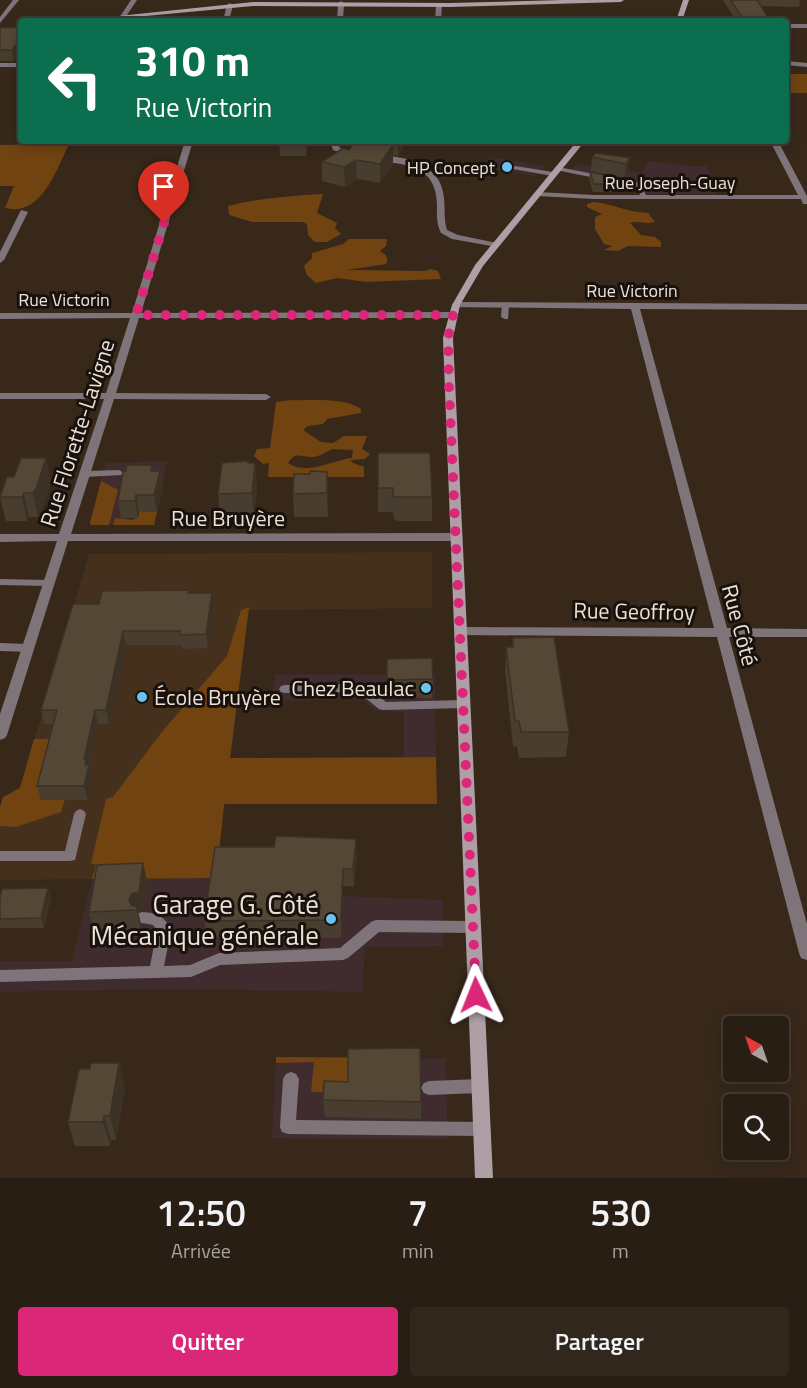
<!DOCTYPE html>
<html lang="fr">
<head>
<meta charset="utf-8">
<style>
	body { margin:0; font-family:"Titillium Web",sans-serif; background:#31271d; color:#f1f3f6; height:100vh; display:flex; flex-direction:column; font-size:22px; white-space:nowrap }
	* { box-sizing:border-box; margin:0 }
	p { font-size:20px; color:#a5a2a0 }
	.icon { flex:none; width:33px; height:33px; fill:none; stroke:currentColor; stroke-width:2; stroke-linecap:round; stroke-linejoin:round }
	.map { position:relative; height:1178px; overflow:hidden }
	.panel { display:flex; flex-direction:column; background:#291e14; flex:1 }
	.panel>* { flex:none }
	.guide { position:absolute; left:18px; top:18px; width:771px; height:126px; border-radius:6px; box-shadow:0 3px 15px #0003,0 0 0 2px #453c34; background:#0b6e4f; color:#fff; overflow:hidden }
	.needle { width:39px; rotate:320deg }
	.controls { position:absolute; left:723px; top:1016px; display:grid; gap:12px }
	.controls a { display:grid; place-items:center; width:66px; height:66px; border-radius:6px; background:#291e14; box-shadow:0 3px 15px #0003,0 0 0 2px #453c34; font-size:30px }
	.pin { position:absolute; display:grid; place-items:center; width:51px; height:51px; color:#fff; margin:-62px -26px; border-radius:50% 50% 50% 0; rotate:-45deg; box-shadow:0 0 6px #0007 }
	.pin .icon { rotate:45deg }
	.me { position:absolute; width:66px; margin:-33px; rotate:358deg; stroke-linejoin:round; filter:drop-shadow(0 0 4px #0008) }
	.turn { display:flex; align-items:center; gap:21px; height:126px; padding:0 18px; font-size:27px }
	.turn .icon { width:78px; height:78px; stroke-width:2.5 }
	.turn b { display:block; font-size:42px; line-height:51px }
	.eta { display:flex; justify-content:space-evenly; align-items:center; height:102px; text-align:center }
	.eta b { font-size:36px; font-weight:600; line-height:42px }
	.button { display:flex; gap:12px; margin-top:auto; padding:12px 18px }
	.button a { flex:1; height:69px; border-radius:6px; background:#db2777; color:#fff; font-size:24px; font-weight:600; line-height:69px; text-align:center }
	.button a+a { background:#31271d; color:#f1f3f6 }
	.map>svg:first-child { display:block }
	.commercial { fill:#402c2f }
	.built { fill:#45301d }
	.green { fill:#714311; fill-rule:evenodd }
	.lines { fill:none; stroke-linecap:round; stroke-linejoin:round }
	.lane { fill:#7f7479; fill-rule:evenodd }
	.street { fill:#7f7479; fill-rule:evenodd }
	.secondary { fill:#ae9ea6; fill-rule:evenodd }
	.wall { fill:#483d2e }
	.shaded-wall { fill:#3b3225 }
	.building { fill:#544735; stroke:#3b3225; stroke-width:1.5 }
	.route { stroke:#db2777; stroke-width:10; stroke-dasharray:0 18 }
	.poi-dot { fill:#69c3f1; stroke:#19120c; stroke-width:2 }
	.labels { text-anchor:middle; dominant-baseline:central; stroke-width:6; stroke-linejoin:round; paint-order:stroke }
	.far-poi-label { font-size:18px; fill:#ece1d8; stroke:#19120c; text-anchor:end }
	.far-street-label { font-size:18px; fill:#ece1d8; stroke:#19120c }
	.street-label { font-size:22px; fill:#ece1d8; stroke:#19120c }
	.poi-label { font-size:22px; fill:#ece1d8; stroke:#19120c; text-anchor:end }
	.near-poi-label { font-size:27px; fill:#ece1d8; stroke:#19120c; text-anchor:end }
</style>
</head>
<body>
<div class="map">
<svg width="807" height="1178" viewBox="0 0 807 1178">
	<rect width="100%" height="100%" fill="#37281a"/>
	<g class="commercial">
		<polygon points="490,157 545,166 535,176 480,167"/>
		<polygon points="649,161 685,166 707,166 715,194 638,194 635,186 623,182 568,173 576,164 641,173"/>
		<polygon points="167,461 154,525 89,524 106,463"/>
		<polygon points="275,674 435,675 436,757 404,757 404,712 376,711 362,699 272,701"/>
		<polygon points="216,878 267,897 343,896 443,900 443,946 365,947 362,992 171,989 0,992 0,961 72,961 92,879"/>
		<polygon points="276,1057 446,1058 447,1139 272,1138"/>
	</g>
	<polygon class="built" points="432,552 432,608 249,610 216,878 0,880 0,807 3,797 20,788 89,554"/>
	<g class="green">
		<rect x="786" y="74" width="21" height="19"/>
		<path d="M69,144C56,170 42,217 5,208L14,186H0V145Z"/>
		<path d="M323,194L317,213L337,223L335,228L341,234L327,242H315L308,235L307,224L303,222H252L229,215L228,206C259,198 290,196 323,194Z"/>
		<path d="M594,202C613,204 630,213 648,213L655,222C647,225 638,220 630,223L641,235L655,237L661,242V247L628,246L618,251L604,250L612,246L604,244L595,229V217L602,214L587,207V204Z"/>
		<path d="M349,239H387L386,246L380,251C386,255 389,256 386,264L347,270L426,271L430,269L438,271L441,279L366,282L338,278L316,283L307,275L304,266L312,258V253L343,244Z"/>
		<path d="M291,400C312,401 344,397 361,409V413L327,419L323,424L308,426L303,430L321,442L333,443L344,436H367L362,449L370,454L365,459L350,460L353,463L364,467V477H268L269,463L263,464L254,456L257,449L270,448L276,402ZM332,449L353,450L352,458C333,460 307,476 288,463C296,450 302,458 314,457C320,456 326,452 332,449Z"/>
		<polygon points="101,481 118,490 109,525 91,525 90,523"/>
		<polygon points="139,512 157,512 154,525 113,525 115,518 132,520 138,518"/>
		<polygon points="249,607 230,758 436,757 437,804 224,804 216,878 92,879 96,865 91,863 106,799 113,797 161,733 227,656 241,610"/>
		<polygon points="34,739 56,739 65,799 61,812 16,827 0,826 0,807 3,797 20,788"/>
		<polygon points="276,1057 417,1058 349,1092 311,1092 314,1062 276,1063"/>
	</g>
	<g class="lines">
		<g class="lane">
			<polygon points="786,61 807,63 807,67 786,65"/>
			<rect x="0" y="63" width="21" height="4"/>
			<polygon points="515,166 553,172 556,174 553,176 513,169 513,167"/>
			<polygon points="558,167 640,183 647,197 642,198 635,186 556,170 556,168"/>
			<polygon points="502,304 505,304 509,306 508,319 505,319 501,317"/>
			<polygon points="119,470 124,473 122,475 85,477 80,474 85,471"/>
			<polygon points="0,579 48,580 53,583 48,586 0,585"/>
			<polygon points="0,643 28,644 34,648 28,652 0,651"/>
			<polygon points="361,684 365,685 386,702 463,700 467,701 469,704 467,707 463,708 383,710 379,709 358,692 285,693 281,692 279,689 281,686 285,685"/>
			<polygon points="80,809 84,811 86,814 75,860 70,861 0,861 0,851 65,851 74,814 76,811"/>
			<path d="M142,912C157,913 165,916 171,930L164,966L190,965L219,953L340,948L371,922L376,920L473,921L478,923L480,927L478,931L473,933L379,932L348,958L343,960L220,965L191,977L0,982V970L150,966L157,930L153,925L137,922L135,918L137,914Z"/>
			<polygon points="291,1072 296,1074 299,1079 296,1120 482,1122 488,1124 490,1129 488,1134 482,1136 288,1134 282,1132 280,1127 283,1079 286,1074"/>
			<polygon points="480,1079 485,1081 488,1086 485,1091 480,1093 429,1095 424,1093 421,1088 424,1083 429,1081"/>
		</g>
		<g class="street">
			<polygon points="13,0 19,0 0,23 0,17"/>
			<polygon points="131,0 137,0 123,21 117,21"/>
			<polygon points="341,1 344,3 343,21 337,21 338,3"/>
			<polygon points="230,3 233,5 229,21 223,21 227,5"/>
			<polygon points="439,3 442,5 441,21 435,21 436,5"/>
			<rect x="786" y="24" width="21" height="4"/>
			<polygon points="185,141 193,141 141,313 453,312 458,315 453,318 139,318 116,393 266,394 271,397 266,400 114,399 71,534 457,533 463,537 457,541 68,541 7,735 5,738 0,740 0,714 57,541 0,542 0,534 59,534 104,399 0,399 0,393 106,393 130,318 0,319 0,313 132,313"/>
			<polygon points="330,141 338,141 339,147 358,155 354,157 333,150"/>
			<polygon points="770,141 778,141 807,196 807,204 803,204 801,199 594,199 537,196 533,194 537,192 594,195 798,195"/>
			<path d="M374,156C400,154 438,163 443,192C446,205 443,218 447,230L458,235L497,243V247L452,239L441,233C436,223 437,215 437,204C436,164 405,165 374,160Z"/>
			<polygon points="21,210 28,212 4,260 0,263 0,252"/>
			<polygon points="456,302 807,304 807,310 640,309 727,628 807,629 807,637 729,637 807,924 807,960 801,958 799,953 717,637 460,635 454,631 460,627 714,628 631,309 453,307 452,305"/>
		</g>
		<g class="secondary">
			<polygon points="563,0 624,0 621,2 450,7 253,6 92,21 70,21 253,2 450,3"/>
			<polygon points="683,0 689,0 682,21 676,21"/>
			<polygon points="577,141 585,141 483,266 460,305 453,338 493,1178 475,1178 443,338 452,305 475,265"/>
		</g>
	</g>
	<g class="wall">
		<polygon points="723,0 800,0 799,7 761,6 770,21 736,21"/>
		<polygon points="21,27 21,53 20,53 14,61 0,61 0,28"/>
		<polygon points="279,141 308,141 306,156 280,156"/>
		<polygon points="355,141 407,141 398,156 393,155 393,164 380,183 357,179 345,187 322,181 322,162 349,150"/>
		<polygon points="592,157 630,158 628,172 624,178 591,171"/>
		<polygon points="590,172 620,178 620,185 617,186 616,192 593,192 589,179"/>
		<polygon points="378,453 432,497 432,521 398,521 394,519 393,512 378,512"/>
		<polygon points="46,458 51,482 41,513 38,517 29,517 27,521 6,521 0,497 14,477"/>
		<polygon points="255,463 257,487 254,517 220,517 218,494"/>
		<polygon points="152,465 153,471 160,471 163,488 157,512 139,512 138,518 121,518 118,501"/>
		<polygon points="327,472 328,517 294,517 293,494 310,474"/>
		<polygon points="189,590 189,593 214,607 208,648 182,649 181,645 126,645 109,724 98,724 89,765 92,779 88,800 41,800 37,786 53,724 44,724 41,710 99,604"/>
		<polygon points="513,638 569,732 566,757 519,758 517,746 513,747 505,671 506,647 512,647"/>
		<polygon points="387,659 433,679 432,698 388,698"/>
		<polygon points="357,856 354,887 343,886 341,938 207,938 204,921"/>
		<polygon points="143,863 147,881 143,910 138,911 141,925 140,929 93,930 89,912"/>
		<polygon points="48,888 51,898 44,928 0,928 0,897"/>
		<polygon points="119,1063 125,1088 116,1140 111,1140 110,1146 75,1146 68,1122 90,1069"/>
		<polygon points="323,1100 421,1102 421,1119 325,1117"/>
	</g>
	<g class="shaded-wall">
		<polygon points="18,42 20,53 14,61 12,50"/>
		<polygon points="306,141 308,141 306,156"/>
		<polygon points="398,141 407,141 398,156"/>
		<polygon points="393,145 393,164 380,183 380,164"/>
		<polygon points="630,158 628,172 624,178 626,164"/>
		<polygon points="356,160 357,179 345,187 344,167"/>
		<polygon points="620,178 620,185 617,186 616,180"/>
		<polygon points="46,458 51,482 41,513 38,517 33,493"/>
		<polygon points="255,463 257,487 254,517 252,493"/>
		<polygon points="160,471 163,488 157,512 154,495"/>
		<polygon points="327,472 328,495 328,517 327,493"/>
		<polygon points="24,493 29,517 27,521 22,497"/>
		<polygon points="136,495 139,512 138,518 135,501"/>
		<polygon points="212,593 214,607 208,648 206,634"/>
		<polygon points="123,631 126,645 109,724 106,710"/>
		<polygon points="95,710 98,724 88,767 89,765 92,779 88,800 84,786 84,759"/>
		<polygon points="356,839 357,856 354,887 353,869"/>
		<polygon points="143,863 147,881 143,910 138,911 141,925 140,929 137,910 132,910 129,899"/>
		<polygon points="343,869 343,886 341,938 341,920"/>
		<polygon points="48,888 51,898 44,928 41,918"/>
		<polygon points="119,1063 125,1088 116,1140 110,1116"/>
		<polygon points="104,1116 111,1140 110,1146 103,1122"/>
	</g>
	<g class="building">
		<polygon points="731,0 757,0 770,21 744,21"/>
		<polygon points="21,27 21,42 18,42 12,50 0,50 0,28"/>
		<polygon points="355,141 393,145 380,164 356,160 344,167 322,162 343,148 349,150"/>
		<polygon points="596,153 630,158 626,164 592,157"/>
		<polygon points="590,172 620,178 616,180 617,184 594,184"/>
		<polygon points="378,453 430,453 432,497 398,497 393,496 393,488 378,488"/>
		<polygon points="21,458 46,458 36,489 33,493 24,493 22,497 0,497 7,477 14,477"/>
		<polygon points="248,461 248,463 255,463 252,493 218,494 222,463"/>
		<polygon points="127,465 152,465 151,471 160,471 154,495 136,495 135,501 118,501 123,471 126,471"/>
		<polygon points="310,471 327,472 327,493 293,494 294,474 310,474"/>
		<polygon points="189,590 188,593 212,593 206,634 180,635 180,631 123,631 106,710 95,710 84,759 86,759 85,765 89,765 84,786 37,786 57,710 41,710 73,604 99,604 102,591"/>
		<polygon points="554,637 569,732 521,732 519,721 515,721 506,647 513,647 513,638"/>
		<polygon points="432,658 433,679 387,680 387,659"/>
		<polygon points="276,836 356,839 353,869 343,869 341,920 204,921 215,847 274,847"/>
		<polygon points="143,863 139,892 132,894 129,899 131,905 137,907 137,910 89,912 97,865"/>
		<polygon points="48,888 41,918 0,919 0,897 2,889"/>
		<polygon points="420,1048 421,1102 323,1100 324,1081 348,1082 348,1049"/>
		<polygon points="91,1063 119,1063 110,1116 104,1116 103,1122 68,1122 79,1069 90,1069"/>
	</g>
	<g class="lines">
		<polyline class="route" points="164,223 136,315 453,315 448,338 449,388 476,995"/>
	</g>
	<g class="poi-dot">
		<circle cx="507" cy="167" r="6"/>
		<circle cx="426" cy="688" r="6"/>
		<circle cx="142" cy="697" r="6"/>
		<circle cx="331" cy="919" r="6"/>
	</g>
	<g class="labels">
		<g class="far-poi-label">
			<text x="495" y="167">HP Concept</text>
		</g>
		<g class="far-street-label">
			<text x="670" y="182">Rue Joseph-Guay</text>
			<text x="632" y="290">Rue Victorin</text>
			<text x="64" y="299">Rue Victorin</text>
		</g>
		<g class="street-label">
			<text transform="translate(77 433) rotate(-72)">Rue Florette-Lavigne</text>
			<text x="228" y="518">Rue Bruyère</text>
			<text transform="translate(634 611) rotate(1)">Rue Geoffroy</text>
			<text transform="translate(740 625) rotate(75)">Rue Côté</text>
		</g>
		<g class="poi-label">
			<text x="414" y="688">Chez Beaulac</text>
			<text x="154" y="697" text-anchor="start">École Bruyère</text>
		</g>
		<g class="near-poi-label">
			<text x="319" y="903">Garage G. Côté<tspan x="319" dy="31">Mécanique générale</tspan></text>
		</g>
	</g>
</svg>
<div class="controls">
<a><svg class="needle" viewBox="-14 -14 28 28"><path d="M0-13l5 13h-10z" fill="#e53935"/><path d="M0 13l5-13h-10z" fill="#a5a2a0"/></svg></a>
<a><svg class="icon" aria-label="search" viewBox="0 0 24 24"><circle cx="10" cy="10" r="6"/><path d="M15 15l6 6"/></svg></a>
</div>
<div class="pin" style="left:164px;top:223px;background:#d93025"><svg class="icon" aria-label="arrive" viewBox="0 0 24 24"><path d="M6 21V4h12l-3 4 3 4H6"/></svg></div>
<svg class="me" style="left:476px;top:995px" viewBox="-20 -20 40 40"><path d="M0-17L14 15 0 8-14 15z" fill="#db2777" stroke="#fff" stroke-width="4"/></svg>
<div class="guide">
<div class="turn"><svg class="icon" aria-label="left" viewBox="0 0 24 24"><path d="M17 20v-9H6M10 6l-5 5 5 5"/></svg><div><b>310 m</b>Rue Victorin</div></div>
</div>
</div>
<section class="panel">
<div class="eta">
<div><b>12:50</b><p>Arrivée</p></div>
<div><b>7</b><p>min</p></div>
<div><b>530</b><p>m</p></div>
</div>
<div class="button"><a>Quitter</a><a>Partager</a></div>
</section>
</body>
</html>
